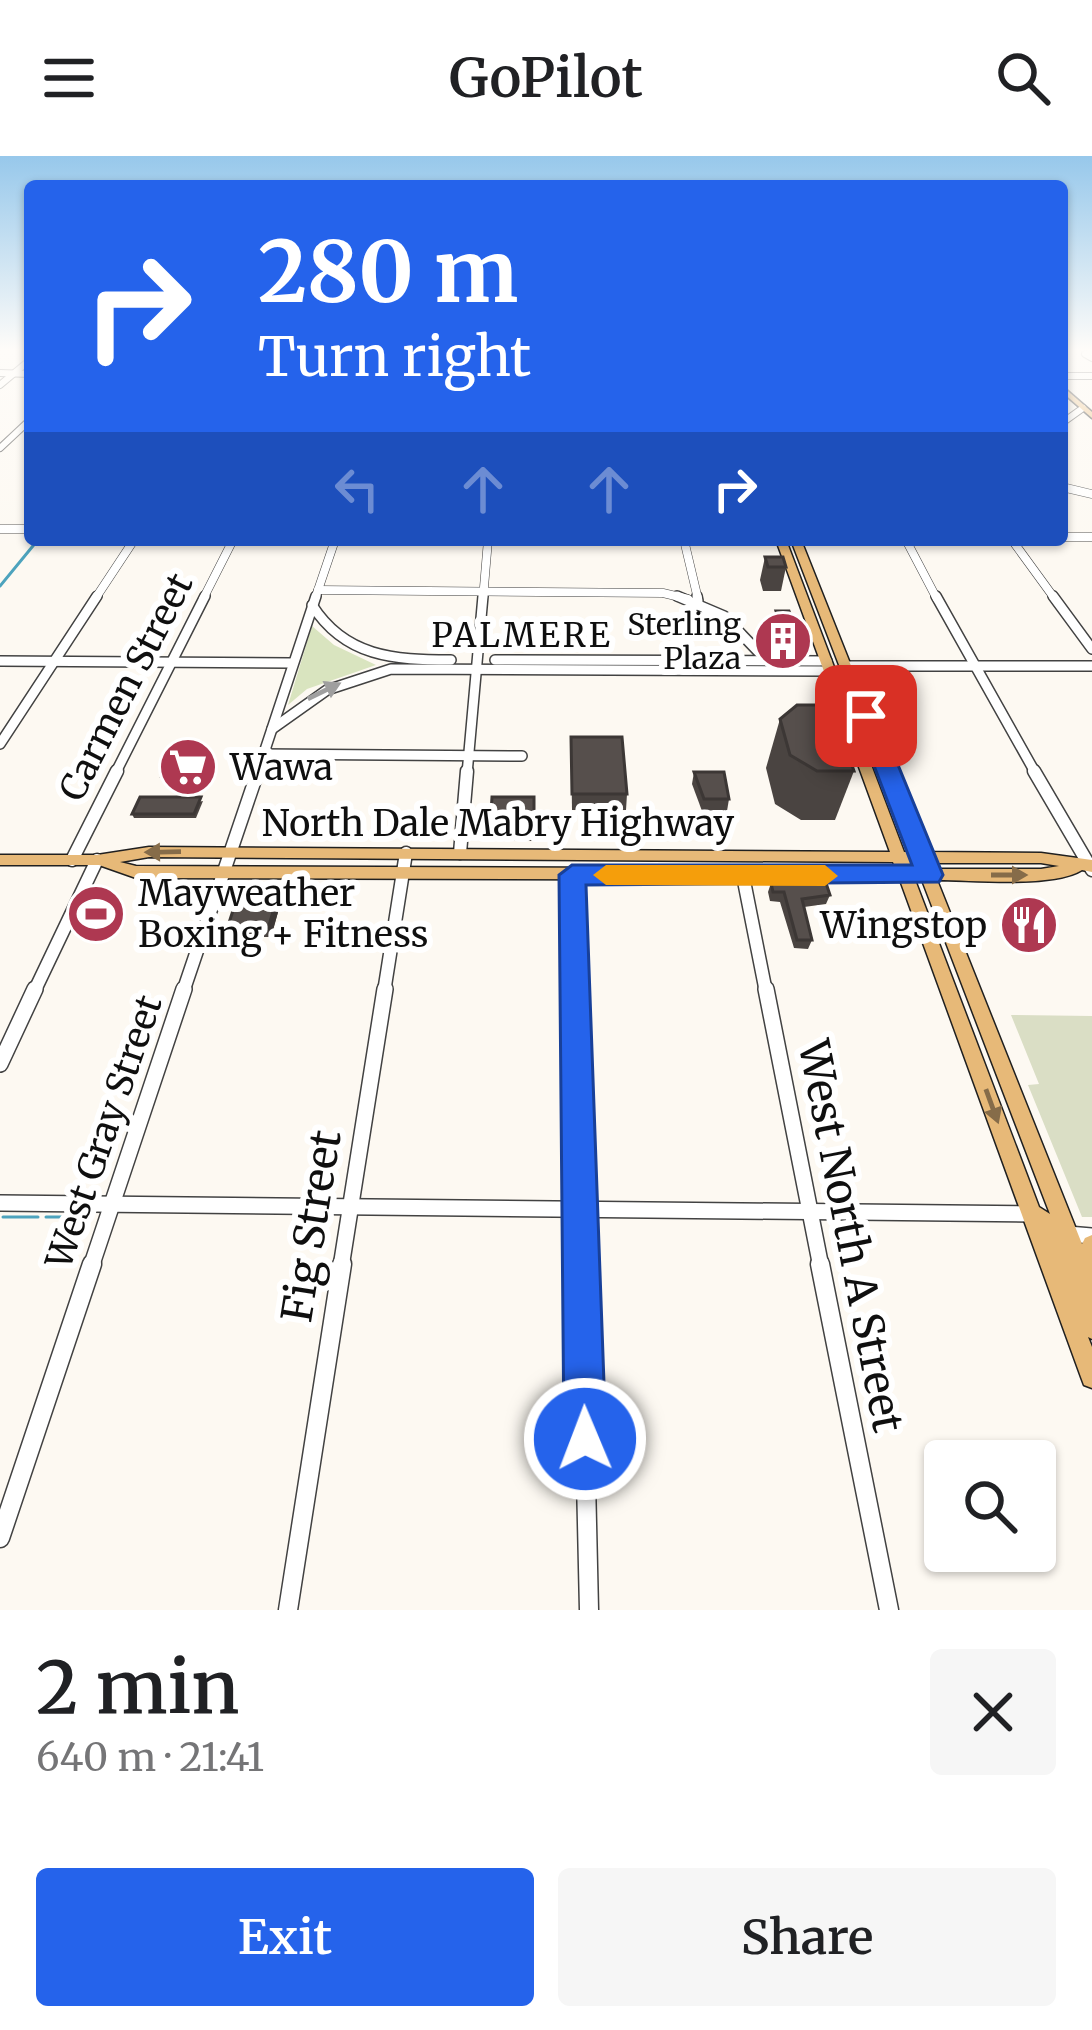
<!DOCTYPE html>
<html lang="en">
<head>
<meta charset="utf-8">
<style>
	body { margin:0; font-family:Merriweather,serif; background:#f6f6f6; color:#202124; height:100vh; display:flex; flex-direction:column; font-size:45px; white-space:nowrap }
	* { box-sizing:border-box; margin:0 }
	p { font-size:39px; color:#757577 }
	.icon { flex:none; width:66px; height:66px; fill:none; stroke:currentColor; stroke-width:2; stroke-linecap:round; stroke-linejoin:round }
	.map { position:relative; height:1454px; overflow:hidden }
	.sheet { display:flex; flex-direction:column; background:#fff; flex:1 }
	.sheet>* { flex:none }
	.guide { position:absolute; left:24px; top:24px; width:1044px; height:366px; border-radius:12px; box-shadow:0 3px 9px #0004; background:#2563eb; color:#fff; overflow:hidden }
	.fabs { position:absolute; left:924px; top:1284px; display:grid; gap:24px }
	.fabs a { display:grid; place-items:center; width:132px; height:132px; border-radius:12px; background:#fff; box-shadow:0 3px 9px #0004; font-size:60px }
	.pin { position:absolute; display:grid; place-items:center; width:102px; height:102px; color:#fff; margin:-51px; border-radius:24px; box-shadow:0 6px 18px #0006 }
	.me { position:absolute; width:132px; margin:-66px; rotate:359deg; stroke-linejoin:round; filter:drop-shadow(0 0 9px #0008) }
	.turn { display:flex; align-items:center; gap:42px; height:252px; padding:0 36px; font-size:54px }
	.turn .icon { width:156px; height:156px; stroke-width:2.5 }
	.turn b { display:block; font-size:84px; line-height:102px }
	.lanes { display:flex; align-items:center; height:114px; padding:0 36px; background:#0003; justify-content:center; gap:60px; direction:ltr }
	.lanes .off { opacity:.35 }
	.round { display:grid; place-items:center; flex:none; width:126px; height:126px; border-radius:12px; background:#f6f6f6 }
	.headline { display:flex; align-items:center; justify-content:space-between; height:204px; padding:0 36px }
	h1 { font-size:72px; font-weight:600; line-height:90px }
	.primary-button { display:flex; gap:24px; margin-top:auto; padding:24px 36px }
	.primary-button a { flex:1; height:138px; border-radius:12px; background:#2563eb; color:#fff; font-size:48px; font-weight:600; line-height:138px; text-align:center }
	.primary-button a+a { background:#f6f6f6; color:#202124 }
	header { display:flex; justify-content:space-between; align-items:center; height:156px; padding:0 36px; background:#fff; font-size:54px; font-weight:600 }
	.map>svg:first-child { display:block }
	.green { fill:#d9e4bf }
	.cemetery { fill:#dadec5 }
	.lines { fill:none; stroke-linecap:round; stroke-linejoin:round }
	.stream { stroke:#4da3bd; stroke-width:3 }
	.minor-far5-casing { stroke:#424242; stroke-width:8 }
	.minor-far4-casing { stroke:#424242; stroke-width:9 }
	.minor-far3-casing { stroke:#424242; stroke-width:12 }
	.minor-far2-casing { stroke:#424242; stroke-width:15 }
	.minor-far1-casing { stroke:#424242; stroke-width:18 }
	.minor-casing { stroke:#424242; stroke-width:21 }
	.major-casing { stroke:#202020; stroke-width:3 }
	.minor-far5 { stroke:#fff; stroke-width:6 }
	.minor-far4 { stroke:#fff; stroke-width:8 }
	.minor-far3 { stroke:#fff; stroke-width:9 }
	.minor-far2 { stroke:#fff; stroke-width:12 }
	.minor-far1 { stroke:#fff; stroke-width:15 }
	.minor { stroke:#fff; stroke-width:18 }
	.major { fill:#e7b978; fill-rule:evenodd }
	.wall { fill:#4a4441 }
	.shaded-wall { fill:#3c3735 }
	.building { fill:#564f4c; stroke:#3c3735; stroke-width:3 }
	.oneway { fill:#9f9f9f }
	.oneway2 { fill:#866c49 }
	.route { fill:#2563eb; stroke:#184099; stroke-width:3 }
	.slow { fill:#f59e0b }
	.labels { text-anchor:middle; dominant-baseline:central; stroke-width:12; stroke-linejoin:round; paint-order:stroke }
	.far-poi-label { font-size:30px; fill:#0f0f0f; stroke:#fff; text-anchor:end }
	.far-neighbourhood-label { font-size:33px; letter-spacing:3px; fill:#0f0f0f; stroke:#fff }
	.street-label { font-size:36px; fill:#0f0f0f; stroke:#fff }
	.poi-label { font-size:36px; fill:#0f0f0f; stroke:#fff; text-anchor:start }
	.near-street-label { font-size:42px; fill:#0f0f0f; stroke:#fff }
</style>
</head>
<body>
<header><svg class="icon" aria-label="menu" viewBox="0 0 24 24"><path d="M4 6h16M4 12h16M4 18h16"/></svg>GoPilot<svg class="icon" aria-label="search" viewBox="0 0 24 24"><circle cx="10" cy="10" r="6"/><path d="M15 15l6 6"/></svg></header>
<div class="map">
<svg width="1092" height="1454" viewBox="0 0 1092 1454">
	<rect width="100%" height="100%" fill="#fdf9f2"/>
	<polygon class="green" points="312,470 334,489 376,509 307,533 288,549"/>
	<polygon class="cemetery" points="1011,859 1092,860 1092,1061 1082,1061 1028,929 1039,928"/>
	<g class="lines">
		<g class="stream">
			<polyline points="0,430 37,385"/>
			<polyline points="3,1061 38,1061"/>
			<polyline points="46,1061 70,1061"/>
		</g>
		<defs>
			<g id="minor-far5">
				<polyline points="1092,196 1085,198 1092,202"/>
				<polyline points="0,217 30,218"/>
				<polyline points="1062,220 1092,220"/>
				<polyline points="0,229 30,204"/>
				<polyline points="1062,267 1083,252"/>
				<polyline points="0,292 30,264"/>
			</g>
			<g id="minor-far4">
				<polyline points="1062,331 1092,338"/>
				<polyline points="0,373 30,373"/>
				<polyline points="1062,381 1092,381"/>
				<polyline points="684,384 698,443"/>
				<polyline points="906,384 937,443"/>
				<polyline points="1012,384 1055,443"/>
				<polyline points="318,434 663,437 688,443"/>
				<polyline points="95,443 134,384"/>
				<polyline points="203,443 233,384"/>
				<polyline points="315,443 335,384"/>
				<polyline points="483,443 488,384"/>
			</g>
			<g id="minor-far3">
				<polyline points="677,440 724,460 770,508"/>
				<polyline points="697,440 698,445"/>
				<polyline points="936,440 1036,618"/>
				<polyline points="1053,440 1092,493"/>
				<path d="M312,449C345,501 394,504 451,504"/>
				<polyline points="495,504 827,505"/>
				<polyline points="0,505 291,507"/>
				<polyline points="846,510 1092,510"/>
				<polyline points="272,573 327,534 391,513 831,515"/>
				<polyline points="0,588 97,440"/>
				<polyline points="261,598 522,600"/>
				<polyline points="115,618 205,440"/>
				<polyline points="257,618 316,440"/>
				<polyline points="467,618 483,440"/>
			</g>
			<g id="minor-far2">
				<polyline points="1034,615 1092,714"/>
				<polyline points="460,697 467,615"/>
				<polyline points="72,704 117,615"/>
				<polyline points="572,719 575,836"/>
				<polyline points="743,720 766,836"/>
				<polyline points="34,836 97,704"/>
				<polyline points="183,836 258,615"/>
				<polyline points="384,836 406,697"/>
			</g>
			<g id="minor-far1">
				<polyline points="575,833 581,1111"/>
				<polyline points="766,833 821,1111"/>
				<polyline points="0,908 35,833"/>
				<polyline points="0,1047 1032,1058"/>
				<polyline points="1068,1078 1092,1080"/>
				<polyline points="91,1111 184,833"/>
				<polyline points="341,1111 385,833"/>
			</g>
			<g id="minor">
				<polyline points="581,1108 589,1454"/>
				<polyline points="820,1108 889,1454"/>
				<polyline points="0,1382 92,1108"/>
				<polyline points="288,1454 342,1108"/>
			</g>
			<g id="major">
				<polygon points="1062,230 1092,256 1092,262 1062,236"/>
				<path d="M776,384H786L904,696H911L791,384H801L925,696L1041,697L1092,704V716L1082,714C1053,732 974,724 937,724L1082,1088L1085,1082L1092,1079V1183L1088,1181L1092,1191V1232L1084,1229L1081,1221L900,724L136,722L99,709H0V699H97L149,691L890,696ZM149,701L893,706L896,713L136,710L120,706ZM930,707H1041L1059,710L1041,713H932ZM915,724H922L1050,1058L1039,1051Z"/>
			</g>
		</defs>
		<use href="#minor-far5" class="minor-far5-casing"/>
		<use href="#minor-far4" class="minor-far4-casing"/>
		<use href="#minor-far3" class="minor-far3-casing"/>
		<use href="#minor-far2" class="minor-far2-casing"/>
		<use href="#minor-far1" class="minor-far1-casing"/>
		<use href="#minor" class="minor-casing"/>
		<use href="#major" class="major-casing"/>
		<use href="#minor-far5" class="minor-far5"/>
		<use href="#minor-far4" class="minor-far4"/>
		<use href="#minor-far3" class="minor-far3"/>
		<use href="#minor-far2" class="minor-far2"/>
		<use href="#minor-far1" class="minor-far1"/>
		<use href="#minor" class="minor"/>
		<use href="#major" class="major"/>
	</g>
	<g class="wall">
		<polygon points="765,401 786,411 781,435 763,435 760,424"/>
		<polygon points="776,455 798,480 793,496 780,496 773,470"/>
		<polygon points="780,563 854,615 835,664 801,664 775,648 766,612"/>
		<polygon points="571,581 627,638 626,654 572,654"/>
		<polygon points="209,599 211,603 204,620 164,624 162,620"/>
		<polygon points="694,616 729,643 727,655 702,655 692,628"/>
		<polygon points="534,641 534,685 491,685 490,673"/>
		<polygon points="203,645 196,662 134,662 132,658"/>
		<polygon points="771,727 830,739 826,748 804,751 812,784 808,793 794,792 780,746 770,745 768,736"/>
		<polygon points="277,742 280,749 271,781 231,781 227,773"/>
	</g>
	<polygon class="shaded-wall" points="277,742 280,749 271,781 268,773"/>
	<g class="building">
		<polygon points="765,401 783,401 786,411 768,411"/>
		<polygon points="776,455 789,455 798,480 785,480"/>
		<polygon points="797,549 831,549 854,615 817,615 790,599 780,563"/>
		<polygon points="571,581 622,581 627,638 572,638"/>
		<polygon points="171,599 209,599 202,616 162,620"/>
		<polygon points="694,616 724,616 729,643 704,643"/>
		<polygon points="140,641 201,641 194,658 132,658"/>
		<polygon points="492,641 534,641 534,673 490,673"/>
		<polygon points="771,727 826,727 830,739 802,743 812,784 797,784 784,736 773,736"/>
		<polygon points="237,742 277,742 268,773 227,773"/>
	</g>
	<defs><path id="oneway-solid" d="M-6-.8H1V-3.2L6.5 0L1 3.2V.8H-6Z" transform="scale(3)"/></defs>
	<use class="oneway" href="#oneway-solid" transform="translate(324 535) rotate(-26)"/>
	<g class="oneway2">
		<use href="#oneway-solid" transform="translate(163 696) rotate(179)"/>
		<use href="#oneway-solid" transform="translate(1009 719)"/>
		<use href="#oneway-solid" transform="translate(992 950) rotate(70)"/>
	</g>
	<linearGradient id="sky" x2="0" y2="1"><stop stop-color="#97c8eb"/><stop offset="0.49" stop-color="#fefcf9"/><stop offset="1" stop-color="#fefcf9" stop-opacity="0"/></linearGradient>
	<rect width="1092" height="395" fill="url(#sky)"/>
	<polygon class="route" points="866,553 878,560 943,719 939,726 586,729 606,1283 600,1299 585,1305 570,1299 564,1283 559,719 572,709 912,709 855,560"/>
	<polygon class="slow" points="606,709 825,709 838,720 825,730 606,729 593,719"/>
	<defs>
		<symbol id="building-disc" viewBox="-11 -11 22 22"><circle r="9.5" fill="#ae3851" stroke="#fff"/><path d="M-4-6H4V6H1V3H-1V6H-4ZM-2.5-4.3h1.7v1.8h-1.7ZM.8-4.3h1.7v1.8H.8ZM-2.5-1h1.7V.8h-1.7ZM.8-1h1.7V.8H.8Z" fill="#fff"/></symbol>
		<symbol id="supermarket-disc" viewBox="-11 -11 22 22"><circle r="9.5" fill="#ae3851" stroke="#fff"/><path d="M-6-5.5h2.5l.6 2H6L4.5 2H-2.5L-4.4-4H-6ZM-1.5 3.2a1.3 1.3 0 1 0 .1 0ZM3 3.2a1.3 1.3 0 1 0 .1 0Z" fill="#fff"/></symbol>
		<symbol id="stadium-disc" viewBox="-11 -11 22 22"><circle r="9.5" fill="#ae3851" stroke="#fff"/><path d="M0-5a6.5 5 0 1 0 0 10a6.5 5 0 1 0 0-10ZM-3.5-1.8h7v3.6h-7Z" fill="#fff"/></symbol>
		<symbol id="restaurant-disc" viewBox="-11 -11 22 22"><circle r="9.5" fill="#ae3851" stroke="#fff"/><path d="M-5-6h1v4h1v-4h1v4h1v-4h1v5L-1.5 .5V6h-2V.5L-5-1ZM5-6V6H3V1.5H1.5Q1.5-4 5-6Z" fill="#fff"/></symbol>
	</defs>
	<g fill-rule="evenodd">
		<use href="#building-disc" x="750" y="452" width="66" height="66"/>
		<use href="#supermarket-disc" x="155" y="578" width="66" height="66"/>
		<use href="#stadium-disc" x="63" y="725" width="66" height="66"/>
		<use href="#restaurant-disc" x="996" y="736" width="66" height="66"/>
	</g>
	<g class="labels">
		<g class="far-poi-label">
			<text x="741" y="468">Sterling<tspan x="741" dy="34">Plaza</tspan></text>
		</g>
		<g class="far-neighbourhood-label">
			<text x="522" y="479">PALMERE</text>
		</g>
		<g class="street-label">
			<text transform="translate(126 531) rotate(-63)">Carmen Street</text>
			<text x="498" y="667">North Dale Mabry Highway</text>
			<text transform="translate(104 976) rotate(-71)">West Gray Street</text>
		</g>
		<g class="poi-label">
			<text x="230" y="611">Wawa</text>
			<text x="138" y="737">Mayweather<tspan x="138" dy="41">Boxing + Fitness</tspan></text>
			<text x="987" y="769" text-anchor="end">Wingstop</text>
		</g>
		<g class="near-street-label">
			<text transform="translate(311 1070) rotate(-81)">Fig Street</text>
			<text transform="translate(851 1080) rotate(79)">West North A Street</text>
		</g>
	</g>
</svg>
<div class="fabs">
<a><svg class="icon" aria-label="search" viewBox="0 0 24 24"><circle cx="10" cy="10" r="6"/><path d="M15 15l6 6"/></svg></a>
</div>
<div class="pin" style="left:866px;top:560px;background:#d93025"><svg class="icon" aria-label="arrive" viewBox="0 0 24 24"><path d="M6 21V4h12l-3 4 3 4H6"/></svg></div>
<svg class="me" style="left:585px;top:1283px" viewBox="-20 -20 40 40"><circle r="17" fill="#2563eb" stroke="#fff" stroke-width="3"/><path d="M0-11L8 9 0 5-8 9z" fill="#fff"/></svg>
<div class="guide">
<div class="turn"><svg class="icon" aria-label="right" viewBox="0 0 24 24"><path d="M7 20v-9h11M14 6l5 5-5 5"/></svg><div><b>280 m</b>Turn right</div></div>
<div class="lanes"><svg class="icon off" aria-label="left" viewBox="0 0 24 24"><path d="M17 20v-9H6M10 6l-5 5 5 5"/></svg><svg class="icon off" aria-label="ahead" viewBox="0 0 24 24"><path d="M12 20V5M6 11l6-6 6 6"/></svg><svg class="icon off" aria-label="ahead" viewBox="0 0 24 24"><path d="M12 20V5M6 11l6-6 6 6"/></svg><svg class="icon" aria-label="right" viewBox="0 0 24 24"><path d="M7 20v-9h11M14 6l5 5-5 5"/></svg></div>
</div>
</div>
<section class="sheet">
<div class="headline"><div><h1>2 min</h1><p>640 m · 21:41</p></div><a class="round"><svg class="icon" aria-label="close" viewBox="0 0 24 24"><path d="M6 6l12 12M18 6L6 18"/></svg></a></div>
<div class="primary-button"><a>Exit</a><a>Share</a></div>
</section>
</body>
</html>
